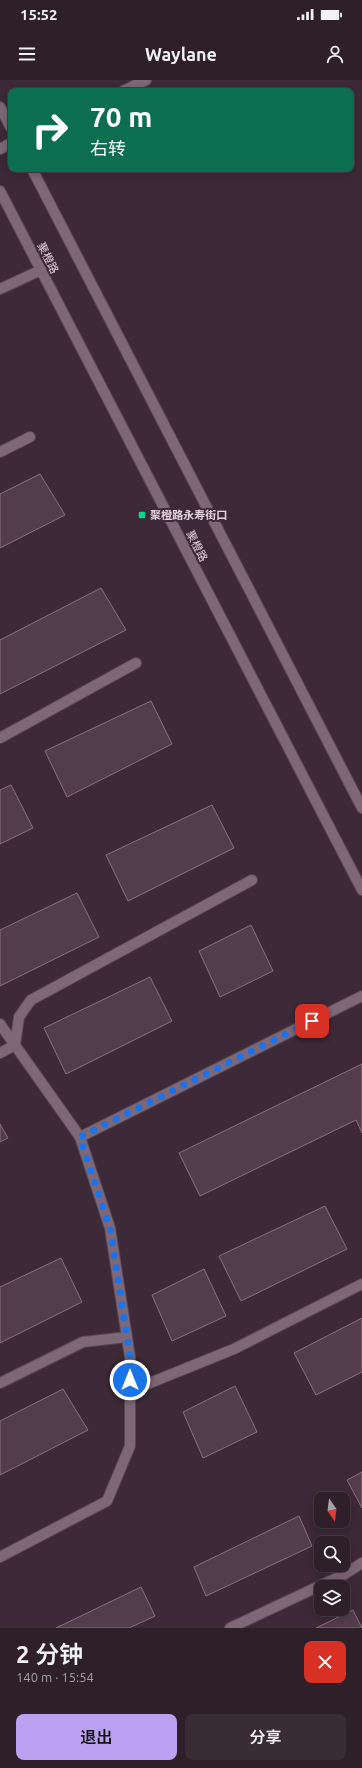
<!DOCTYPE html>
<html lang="zh">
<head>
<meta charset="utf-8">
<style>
	body { margin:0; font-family:Ubuntu,"Noto Sans SC",sans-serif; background:#3a2c35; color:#f1f3f6; height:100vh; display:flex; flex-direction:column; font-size:15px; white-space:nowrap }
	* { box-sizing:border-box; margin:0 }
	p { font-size:13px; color:#a7a2a8 }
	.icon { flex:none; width:22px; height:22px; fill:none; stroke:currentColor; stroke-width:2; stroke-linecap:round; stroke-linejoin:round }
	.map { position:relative; height:1548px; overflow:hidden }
	.panel { display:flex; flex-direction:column; background:#2e1f29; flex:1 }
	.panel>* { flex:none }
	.hud { position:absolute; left:8px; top:8px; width:346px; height:84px; border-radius:8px; box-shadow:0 2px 10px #0003,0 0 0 1px #493d46; background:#0b6e4f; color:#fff; overflow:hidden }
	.needle { width:26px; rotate:166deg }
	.fabs { position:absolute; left:314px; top:1412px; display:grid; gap:8px }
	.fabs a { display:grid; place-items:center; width:36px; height:36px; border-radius:8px; background:#2e1f29; box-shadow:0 2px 10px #0003,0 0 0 1px #493d46; font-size:20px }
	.pin { position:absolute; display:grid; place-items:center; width:34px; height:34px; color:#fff; margin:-17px; border-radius:8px; box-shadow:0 2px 6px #0006 }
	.me { position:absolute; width:44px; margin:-22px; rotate:0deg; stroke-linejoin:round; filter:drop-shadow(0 0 3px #0008) }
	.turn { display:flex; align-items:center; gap:14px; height:84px; padding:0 16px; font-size:18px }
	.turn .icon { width:52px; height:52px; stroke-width:2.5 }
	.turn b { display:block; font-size:28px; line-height:34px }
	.round { display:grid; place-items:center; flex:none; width:42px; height:42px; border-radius:8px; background:#3a2c35 }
	.overview { display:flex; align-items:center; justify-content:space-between; height:68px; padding:0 16px }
	h1 { font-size:24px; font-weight:600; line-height:30px }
	.button { display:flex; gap:8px; margin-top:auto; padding:8px 16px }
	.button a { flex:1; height:46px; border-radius:8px; background:#bca0f2; color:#111; font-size:16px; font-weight:600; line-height:46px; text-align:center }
	.button a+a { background:#3a2c35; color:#f1f3f6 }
	.status { display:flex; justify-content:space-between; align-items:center; height:28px; padding:0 20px; background:#2e1f29; direction:ltr }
	.status svg { height:11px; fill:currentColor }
	header { display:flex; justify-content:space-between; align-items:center; height:52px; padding:0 16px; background:#2e1f29; font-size:18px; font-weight:600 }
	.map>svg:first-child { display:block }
	.building { fill:#523d4b; stroke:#897181 }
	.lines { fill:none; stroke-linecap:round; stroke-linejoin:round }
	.minor-casing { stroke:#584853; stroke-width:12 }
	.minor { stroke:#7e6776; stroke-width:10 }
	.route { stroke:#1a73e8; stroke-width:7; stroke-dasharray:0 12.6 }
	.poi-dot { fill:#0bd98a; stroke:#3d2937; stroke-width:1.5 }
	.labels { text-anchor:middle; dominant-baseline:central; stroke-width:4; stroke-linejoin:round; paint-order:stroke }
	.street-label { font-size:11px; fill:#e2d4dd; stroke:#3d2937 }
	.poi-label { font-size:11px; font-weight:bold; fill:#e2d4dd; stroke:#3d2937; text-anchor:start }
</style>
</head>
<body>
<div class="status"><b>15:52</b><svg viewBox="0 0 49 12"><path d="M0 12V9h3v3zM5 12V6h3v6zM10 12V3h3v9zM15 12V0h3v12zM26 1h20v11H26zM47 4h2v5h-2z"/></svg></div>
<header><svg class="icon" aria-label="menu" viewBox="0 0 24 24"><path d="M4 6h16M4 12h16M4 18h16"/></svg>Waylane<svg class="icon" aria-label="person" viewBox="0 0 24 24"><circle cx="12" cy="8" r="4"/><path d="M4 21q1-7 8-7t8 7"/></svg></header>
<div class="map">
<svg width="362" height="1548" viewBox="0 0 362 1548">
	<rect width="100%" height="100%" fill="#3d2937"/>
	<g class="building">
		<polygon points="40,394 65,435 0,468 0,414"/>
		<polygon points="101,508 126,550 0,614 0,560"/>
		<polygon points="151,621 172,664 67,717 45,671"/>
		<polygon points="11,705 33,748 0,764 0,710"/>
		<polygon points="212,725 234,768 128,821 106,775"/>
		<polygon points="77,813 99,857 0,906 0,850"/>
		<polygon points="251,845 273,891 220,917 199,871"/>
		<polygon points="150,897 172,941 66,994 44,948"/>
		<polygon points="362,984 362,1053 356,1040 200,1116 179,1073"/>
		<polygon points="0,1044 8,1058 0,1062"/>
		<polygon points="325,1126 347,1169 241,1221 219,1176"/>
		<polygon points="61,1178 82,1222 0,1263 0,1207"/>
		<polygon points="204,1189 226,1236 172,1261 152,1215"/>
		<polygon points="362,1238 362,1292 316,1315 294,1273"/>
		<polygon points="235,1306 257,1352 203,1378 183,1332"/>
		<polygon points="63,1309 88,1350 0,1395 0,1341"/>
		<polygon points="362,1392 362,1428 347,1400"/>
		<polygon points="299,1436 312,1466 206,1516 194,1487"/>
		<polygon points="141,1507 155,1536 129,1548 56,1548"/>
		<polygon points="353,1530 362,1548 316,1548"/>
	</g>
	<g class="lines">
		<defs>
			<g id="minor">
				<polyline points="123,11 146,0"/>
				<polyline points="0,27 11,48"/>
				<polyline points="0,69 11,63"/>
				<polyline points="32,89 362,728"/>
				<polyline points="0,111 362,810"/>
				<polyline points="0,209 41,190"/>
				<polyline points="0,372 30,357"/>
				<polyline points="0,658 136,583"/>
				<polyline points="0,944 80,1057"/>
				<polyline points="0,973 15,965 19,937 31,920 252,800"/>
				<polyline points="0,1303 83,1262 127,1257"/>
				<polyline points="130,1311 234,1269 362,1204"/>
				<polyline points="0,1477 107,1421 130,1366 130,1277 110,1148 80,1057 362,916"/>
				<polyline points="230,1548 343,1495 362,1483"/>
			</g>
		</defs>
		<use href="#minor" class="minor-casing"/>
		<use href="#minor" class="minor"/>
	</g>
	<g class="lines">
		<polyline class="route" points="130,1300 130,1277 110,1148 80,1057 312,941"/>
	</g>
	<rect class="poi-dot" x="138" y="431" width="8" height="8" rx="2"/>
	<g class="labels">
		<g class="street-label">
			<text transform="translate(48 178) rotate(63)">聚橙路</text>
			<text transform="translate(197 466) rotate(63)">聚橙路</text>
		</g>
		<g class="poi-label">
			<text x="150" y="435">聚橙路永寿街口</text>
		</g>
	</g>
</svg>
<div class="fabs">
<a><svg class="needle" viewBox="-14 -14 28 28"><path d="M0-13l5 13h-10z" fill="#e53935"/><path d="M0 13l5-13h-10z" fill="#a7a2a8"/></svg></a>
<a><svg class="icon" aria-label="search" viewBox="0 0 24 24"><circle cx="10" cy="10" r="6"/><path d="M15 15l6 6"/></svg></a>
<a><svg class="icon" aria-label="layers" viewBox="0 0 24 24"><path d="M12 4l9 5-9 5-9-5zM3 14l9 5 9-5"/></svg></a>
</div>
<div class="pin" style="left:312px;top:941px;background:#d93025"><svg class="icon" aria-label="arrive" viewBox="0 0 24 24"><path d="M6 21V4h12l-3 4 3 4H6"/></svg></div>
<svg class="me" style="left:130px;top:1300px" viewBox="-20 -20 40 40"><circle r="17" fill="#1a73e8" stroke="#fff" stroke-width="3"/><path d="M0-11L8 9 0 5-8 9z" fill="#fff"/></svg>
<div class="hud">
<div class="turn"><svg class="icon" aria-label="right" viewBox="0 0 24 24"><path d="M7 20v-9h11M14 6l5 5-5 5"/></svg><div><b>70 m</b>右转</div></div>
</div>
</div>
<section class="panel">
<div class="overview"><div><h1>2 分钟</h1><p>140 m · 15:54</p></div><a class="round" style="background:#d93025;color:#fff"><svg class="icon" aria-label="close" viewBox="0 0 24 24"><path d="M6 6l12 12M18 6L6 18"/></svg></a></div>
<div class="button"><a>退出</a><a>分享</a></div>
</section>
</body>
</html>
